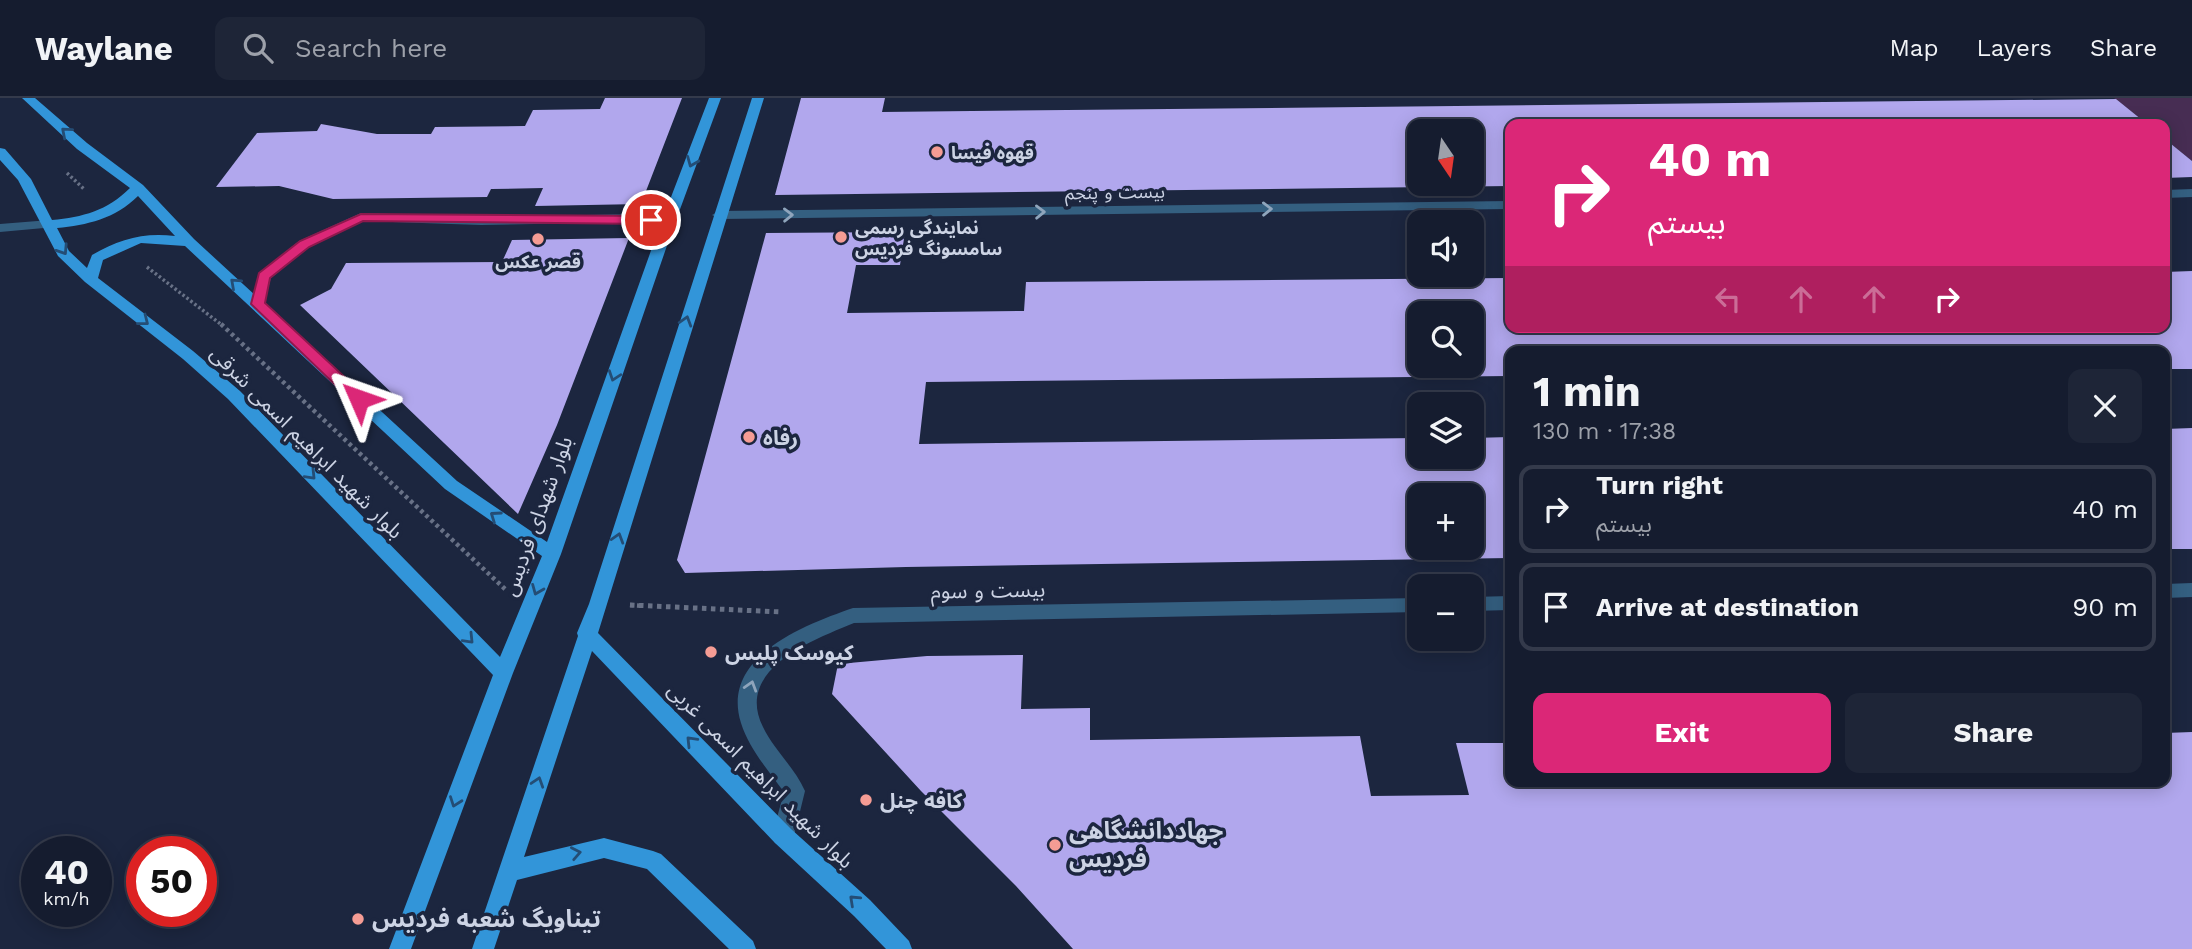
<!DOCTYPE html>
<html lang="en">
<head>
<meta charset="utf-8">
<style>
	body { margin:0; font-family:"Work Sans","Noto Sans Arabic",sans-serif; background:#1e2537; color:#f1f3f6; height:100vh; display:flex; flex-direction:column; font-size:26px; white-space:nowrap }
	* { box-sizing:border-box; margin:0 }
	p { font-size:23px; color:#9da1aa }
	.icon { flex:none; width:38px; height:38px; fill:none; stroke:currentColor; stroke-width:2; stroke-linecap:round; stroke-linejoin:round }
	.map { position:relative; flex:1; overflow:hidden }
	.details { position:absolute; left:1505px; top:248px; width:665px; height:441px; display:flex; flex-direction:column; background:#151c2f; border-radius:14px; box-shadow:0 4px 18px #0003,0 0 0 2px #343a4b }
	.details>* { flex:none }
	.banner { position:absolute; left:1505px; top:21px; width:665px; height:214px; border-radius:14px; box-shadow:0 4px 18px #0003,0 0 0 2px #343a4b; background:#db2777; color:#fff; overflow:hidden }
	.needle { width:46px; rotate:167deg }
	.fabs { position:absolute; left:1407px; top:21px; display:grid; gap:14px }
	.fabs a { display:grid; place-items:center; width:77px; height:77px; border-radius:14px; background:#151c2f; box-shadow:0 4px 18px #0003,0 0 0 2px #343a4b; font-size:35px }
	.speed { position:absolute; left:21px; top:738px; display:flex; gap:14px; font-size:35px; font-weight:700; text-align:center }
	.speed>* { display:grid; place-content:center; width:91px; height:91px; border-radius:50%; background:#151c2f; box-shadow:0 4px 18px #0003,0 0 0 2px #343a4b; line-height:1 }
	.speed small { font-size:18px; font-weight:400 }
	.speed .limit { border:10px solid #d22; background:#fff; color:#111 }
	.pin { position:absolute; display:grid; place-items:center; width:60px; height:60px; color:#fff; margin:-30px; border:4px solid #fff; border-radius:50%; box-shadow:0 2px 7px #0007 }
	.me { position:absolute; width:77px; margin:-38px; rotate:313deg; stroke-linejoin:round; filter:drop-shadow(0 0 5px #0008) }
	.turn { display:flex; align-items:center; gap:24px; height:147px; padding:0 28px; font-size:32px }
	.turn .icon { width:91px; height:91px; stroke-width:2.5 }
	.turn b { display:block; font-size:49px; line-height:60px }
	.lanes { display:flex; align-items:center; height:66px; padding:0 28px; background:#0003; justify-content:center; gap:35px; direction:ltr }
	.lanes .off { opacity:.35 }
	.round { display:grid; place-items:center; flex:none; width:74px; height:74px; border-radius:14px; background:#1e2537 }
	.head { display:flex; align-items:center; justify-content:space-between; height:119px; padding:0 28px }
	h1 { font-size:42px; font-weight:700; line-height:52px }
	.action { display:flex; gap:14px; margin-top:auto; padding:14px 28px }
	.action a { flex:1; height:80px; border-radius:14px; background:#db2777; color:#fff; font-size:28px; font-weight:700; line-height:80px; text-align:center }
	.action a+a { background:#1e2537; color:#f1f3f6 }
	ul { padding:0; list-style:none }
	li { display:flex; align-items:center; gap:21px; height:88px; margin:0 14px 10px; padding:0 14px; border:4px solid #343a4b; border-radius:14px }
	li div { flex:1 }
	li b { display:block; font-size:26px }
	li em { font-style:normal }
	header { display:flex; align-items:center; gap:42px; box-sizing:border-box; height:98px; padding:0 35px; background:#151c2f; border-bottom:2px solid #343a4b }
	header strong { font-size:33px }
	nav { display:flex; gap:38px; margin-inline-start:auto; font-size:24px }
	.search { width:490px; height:63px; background:#1e2537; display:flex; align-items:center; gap:18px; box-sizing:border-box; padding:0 24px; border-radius:14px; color:#9da1aa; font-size:26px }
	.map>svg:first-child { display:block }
	.green { fill:#472d53 }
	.building { fill:#b1a7ed; fill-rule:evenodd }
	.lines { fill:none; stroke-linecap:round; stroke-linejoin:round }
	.path-far2 { stroke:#687186; stroke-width:3.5; stroke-dasharray:2.5 2.5; stroke-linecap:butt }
	.path-far1 { stroke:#687186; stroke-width:4.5; stroke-dasharray:3.5 3.5; stroke-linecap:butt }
	.path { stroke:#687186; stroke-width:5; stroke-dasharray:4.5 4.5; stroke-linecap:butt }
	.minor { fill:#345f80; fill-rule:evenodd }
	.major { fill:#3295d9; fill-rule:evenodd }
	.oneway { stroke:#244d75 }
	.oneway2 { stroke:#8fa5bc }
	.route { fill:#db2777; stroke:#8e194d; stroke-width:2 }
	.poi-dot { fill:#f59c94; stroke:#1c263f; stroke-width:2.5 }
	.labels { text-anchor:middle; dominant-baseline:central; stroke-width:7; stroke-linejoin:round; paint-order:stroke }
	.far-poi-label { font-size:18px; font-weight:bold; fill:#ccd3e4; stroke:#1c263f; text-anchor:start }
	.far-street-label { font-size:18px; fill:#ccd3e4; stroke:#1c263f }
	.poi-label { font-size:21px; font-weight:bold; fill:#ccd3e4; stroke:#1c263f; text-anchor:start }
	.street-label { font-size:21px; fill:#ccd3e4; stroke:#1c263f }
	.near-poi-label { font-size:24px; font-weight:bold; fill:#ccd3e4; stroke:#1c263f; text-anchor:start }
</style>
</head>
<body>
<header>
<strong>Waylane</strong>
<div class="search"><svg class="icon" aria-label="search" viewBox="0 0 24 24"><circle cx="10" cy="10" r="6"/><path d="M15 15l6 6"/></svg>Search here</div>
<nav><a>Map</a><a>Layers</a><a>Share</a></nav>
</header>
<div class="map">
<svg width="2192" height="851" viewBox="0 0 2192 851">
	<rect width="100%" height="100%" fill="#1c263f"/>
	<polygon class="green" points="2114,0 2192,0 2192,63 2165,41 2165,26 2147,26"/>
	<g class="building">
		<polygon points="605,0 682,0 641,106 535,108 543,90 491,91 487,99 333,101 279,88 216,89 257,35 317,33 321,26 377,36 431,36 435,29 525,28 533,12 600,11"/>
		<path d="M801,0H885L882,14L2116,1L2147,26H1510V88L775,97ZM1419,33H1472V86H1419Z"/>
		<polygon points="2165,41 2192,63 2192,79 2165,80"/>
		<path d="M905,134L900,167H856L847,215L1024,213L1026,184L1510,180V229H2165V174L2192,173V271H2165V254H1510V278L926,284L919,346L1419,340V359H1472V340L1510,339V460L906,469L685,475L677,462L766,135ZM1419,215H1472V268H1419ZM1419,397H1472V450H1419Z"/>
		<polygon points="629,140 557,327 518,416 300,207 331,191 346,165 502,164 512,142"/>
		<polygon points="2192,330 2192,451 2165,451 2165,331"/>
		<polygon points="1023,557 1021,611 1090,610 1090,642 1360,638 1371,698 1469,697 1456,645 1510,645 1510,684 2165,684 2165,635 2192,634 2192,851 1073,851 1016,788 921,693 832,596 838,566 927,558"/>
	</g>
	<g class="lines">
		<g class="path-far2">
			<polyline points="67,75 84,91"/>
			<polyline points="147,169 223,228"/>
		</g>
		<g class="path-far1">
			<polyline points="221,226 505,491"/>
			<polyline points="630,507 643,508"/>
		</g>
		<polyline class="path" points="630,507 782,514"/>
		<g class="minor">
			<polygon points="2192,91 2192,99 2165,100 2165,92"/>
			<polygon points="1510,103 1510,111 719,121 712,117 719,113"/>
			<path d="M361,115L481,119L638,116L656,119L672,133L665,137C654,135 649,126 638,124L481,127L363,123L309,149L271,180L263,209H253L251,206L259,175L299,143Z"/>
			<polygon points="50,122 57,126 55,129 0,134 0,126"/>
			<polygon points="2192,485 2192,499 2165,500 2165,486"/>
			<polygon points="1510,498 1510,512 1472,513 1472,499"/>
			<path d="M1419,500V514L854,525C813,542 734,571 763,629C774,652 795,670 805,693L794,738L791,745L783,748L775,745L772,738L784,694C769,673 749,651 741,625C720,559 804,527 853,510Z"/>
		</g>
		<g class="major">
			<path d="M22,0H35L87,45L143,87L194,141L457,383L547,444L658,133L709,0H721L672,133L561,456L513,575L411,851H389L493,577L228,301L183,261L85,184L58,158L18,82L0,62V50L5,51L31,81L52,122C83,119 107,113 130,90L77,51ZM138,98L175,138C144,134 119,141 92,157L87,170L69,153L57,130C87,127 115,121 138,98ZM141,145L185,148L445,391L542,458L500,559L240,293L193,253L98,180L103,162Z"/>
			<polygon points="752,0 764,0 598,535 791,731 870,802 909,843 912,851 886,851 854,818 775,745 592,553 524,759 604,740 653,753 661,756 753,843 756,851 729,851 647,771 604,760 517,782 494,851 472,851 578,538 577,535 589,506"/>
		</g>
	</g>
	<defs><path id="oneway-chevron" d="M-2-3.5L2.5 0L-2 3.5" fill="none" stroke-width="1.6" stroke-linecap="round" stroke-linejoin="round" transform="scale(1.75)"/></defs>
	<g class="oneway">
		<use href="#oneway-chevron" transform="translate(66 34) rotate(-139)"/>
		<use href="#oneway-chevron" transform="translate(692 64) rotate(112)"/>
		<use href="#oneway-chevron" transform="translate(63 152) rotate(57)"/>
		<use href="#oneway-chevron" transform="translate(235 185) rotate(-138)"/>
		<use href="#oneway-chevron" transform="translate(144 223) rotate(38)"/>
		<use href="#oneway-chevron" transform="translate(686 223) rotate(-73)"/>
		<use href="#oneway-chevron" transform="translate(614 278) rotate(109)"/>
		<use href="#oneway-chevron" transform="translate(311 377) rotate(46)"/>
		<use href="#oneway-chevron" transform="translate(495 418) rotate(-145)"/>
		<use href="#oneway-chevron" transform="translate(618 440) rotate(-73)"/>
		<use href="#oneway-chevron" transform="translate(537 492) rotate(112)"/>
		<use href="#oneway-chevron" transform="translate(469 541) rotate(46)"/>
		<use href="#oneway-chevron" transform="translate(691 643) rotate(-134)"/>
		<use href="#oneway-chevron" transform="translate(538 684) rotate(-72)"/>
		<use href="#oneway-chevron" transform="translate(455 704) rotate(110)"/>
		<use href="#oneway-chevron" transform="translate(576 755) rotate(-11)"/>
		<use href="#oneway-chevron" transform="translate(854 802) rotate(-137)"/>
	</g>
	<g class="oneway2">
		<use href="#oneway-chevron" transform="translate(1267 111) rotate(-1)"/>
		<use href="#oneway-chevron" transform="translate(1040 114) rotate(-1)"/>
		<use href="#oneway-chevron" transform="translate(788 117) rotate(-1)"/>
		<use href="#oneway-chevron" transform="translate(751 588) rotate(-73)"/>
	</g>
	<polygon class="route" points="361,116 651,118 658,122 651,126 363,123 309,149 270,180 265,205 364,297 366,301 364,304 353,304 251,206 259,175 300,143"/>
	<g class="poi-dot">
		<circle cx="937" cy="54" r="7"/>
		<circle cx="841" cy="139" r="7"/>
		<circle cx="538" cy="141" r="7"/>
		<circle cx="749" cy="339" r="7"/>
		<circle cx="711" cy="554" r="7"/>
		<circle cx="866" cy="702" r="7"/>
		<circle cx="1055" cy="747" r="7"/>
		<circle cx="358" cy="821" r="7"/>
	</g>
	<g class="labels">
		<g class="far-poi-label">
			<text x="951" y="54">قهوه فیسا</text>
			<text x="855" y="129">نمایندگی رسمی<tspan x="855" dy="21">سامسونگ فردیس</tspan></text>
			<text x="538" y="163" text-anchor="middle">قصر عکس</text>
		</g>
		<g class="far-street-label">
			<text transform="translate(1115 94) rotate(-1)">بیست و پنجم</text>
		</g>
		<g class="poi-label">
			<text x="763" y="339">رفاه</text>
			<text x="725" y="554">کیوسک پلیس</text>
			<text x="880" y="702">کافه چنل</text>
		</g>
		<g class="street-label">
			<text transform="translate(307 344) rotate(45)">بلوار شهید ابراهیم اسمی شرقی</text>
			<text transform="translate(537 418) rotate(-70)">بلوار شهدای فردیس</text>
			<text transform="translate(988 492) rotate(-1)">بیست و سوم</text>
			<text transform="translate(761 677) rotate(45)">بلوار شهید ابراهیم اسمی غربی</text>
		</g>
		<g class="near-poi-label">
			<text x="1069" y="733">جهاددانشگاهی<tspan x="1069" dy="28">فردیس</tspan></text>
			<text x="372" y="821">تیناویگ شعبه فردیس</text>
		</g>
	</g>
</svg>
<div class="fabs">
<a><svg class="needle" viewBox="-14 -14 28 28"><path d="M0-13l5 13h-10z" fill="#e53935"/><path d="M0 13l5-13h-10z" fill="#9da1aa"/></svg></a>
<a><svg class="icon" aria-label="sound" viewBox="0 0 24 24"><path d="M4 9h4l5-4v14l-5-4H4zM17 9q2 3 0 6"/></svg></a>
<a><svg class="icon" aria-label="search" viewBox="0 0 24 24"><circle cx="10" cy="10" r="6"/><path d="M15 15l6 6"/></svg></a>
<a><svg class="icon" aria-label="layers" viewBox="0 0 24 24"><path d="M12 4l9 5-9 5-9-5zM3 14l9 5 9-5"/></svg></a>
<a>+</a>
<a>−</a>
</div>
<div class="speed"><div>40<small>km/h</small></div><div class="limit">50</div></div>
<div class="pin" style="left:651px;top:122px;background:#d93025"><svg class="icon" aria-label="arrive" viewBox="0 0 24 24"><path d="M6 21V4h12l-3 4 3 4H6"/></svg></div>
<svg class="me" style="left:359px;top:301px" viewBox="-20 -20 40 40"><path d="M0-17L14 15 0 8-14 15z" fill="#db2777" stroke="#fff" stroke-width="4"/></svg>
<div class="banner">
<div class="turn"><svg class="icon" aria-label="right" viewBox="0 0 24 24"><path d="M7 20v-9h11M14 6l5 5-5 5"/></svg><div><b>40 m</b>بیستم</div></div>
<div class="lanes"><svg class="icon off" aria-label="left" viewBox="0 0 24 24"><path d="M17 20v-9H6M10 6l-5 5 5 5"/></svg><svg class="icon off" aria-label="ahead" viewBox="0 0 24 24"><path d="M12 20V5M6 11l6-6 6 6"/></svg><svg class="icon off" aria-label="ahead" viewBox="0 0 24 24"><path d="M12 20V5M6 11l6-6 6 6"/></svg><svg class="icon" aria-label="right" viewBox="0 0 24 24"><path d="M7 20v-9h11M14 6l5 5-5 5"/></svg></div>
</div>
<section class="details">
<div class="head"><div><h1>1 min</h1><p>130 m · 17:38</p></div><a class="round"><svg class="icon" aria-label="close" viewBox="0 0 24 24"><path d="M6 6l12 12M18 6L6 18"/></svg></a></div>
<ul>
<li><svg class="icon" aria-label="right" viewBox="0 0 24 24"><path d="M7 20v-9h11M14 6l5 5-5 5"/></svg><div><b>Turn right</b><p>بیستم</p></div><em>40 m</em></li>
<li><svg class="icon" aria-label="arrive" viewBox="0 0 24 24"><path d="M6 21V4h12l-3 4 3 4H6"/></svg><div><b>Arrive at destination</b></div><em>90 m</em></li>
</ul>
<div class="action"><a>Exit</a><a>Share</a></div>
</section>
</div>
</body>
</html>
